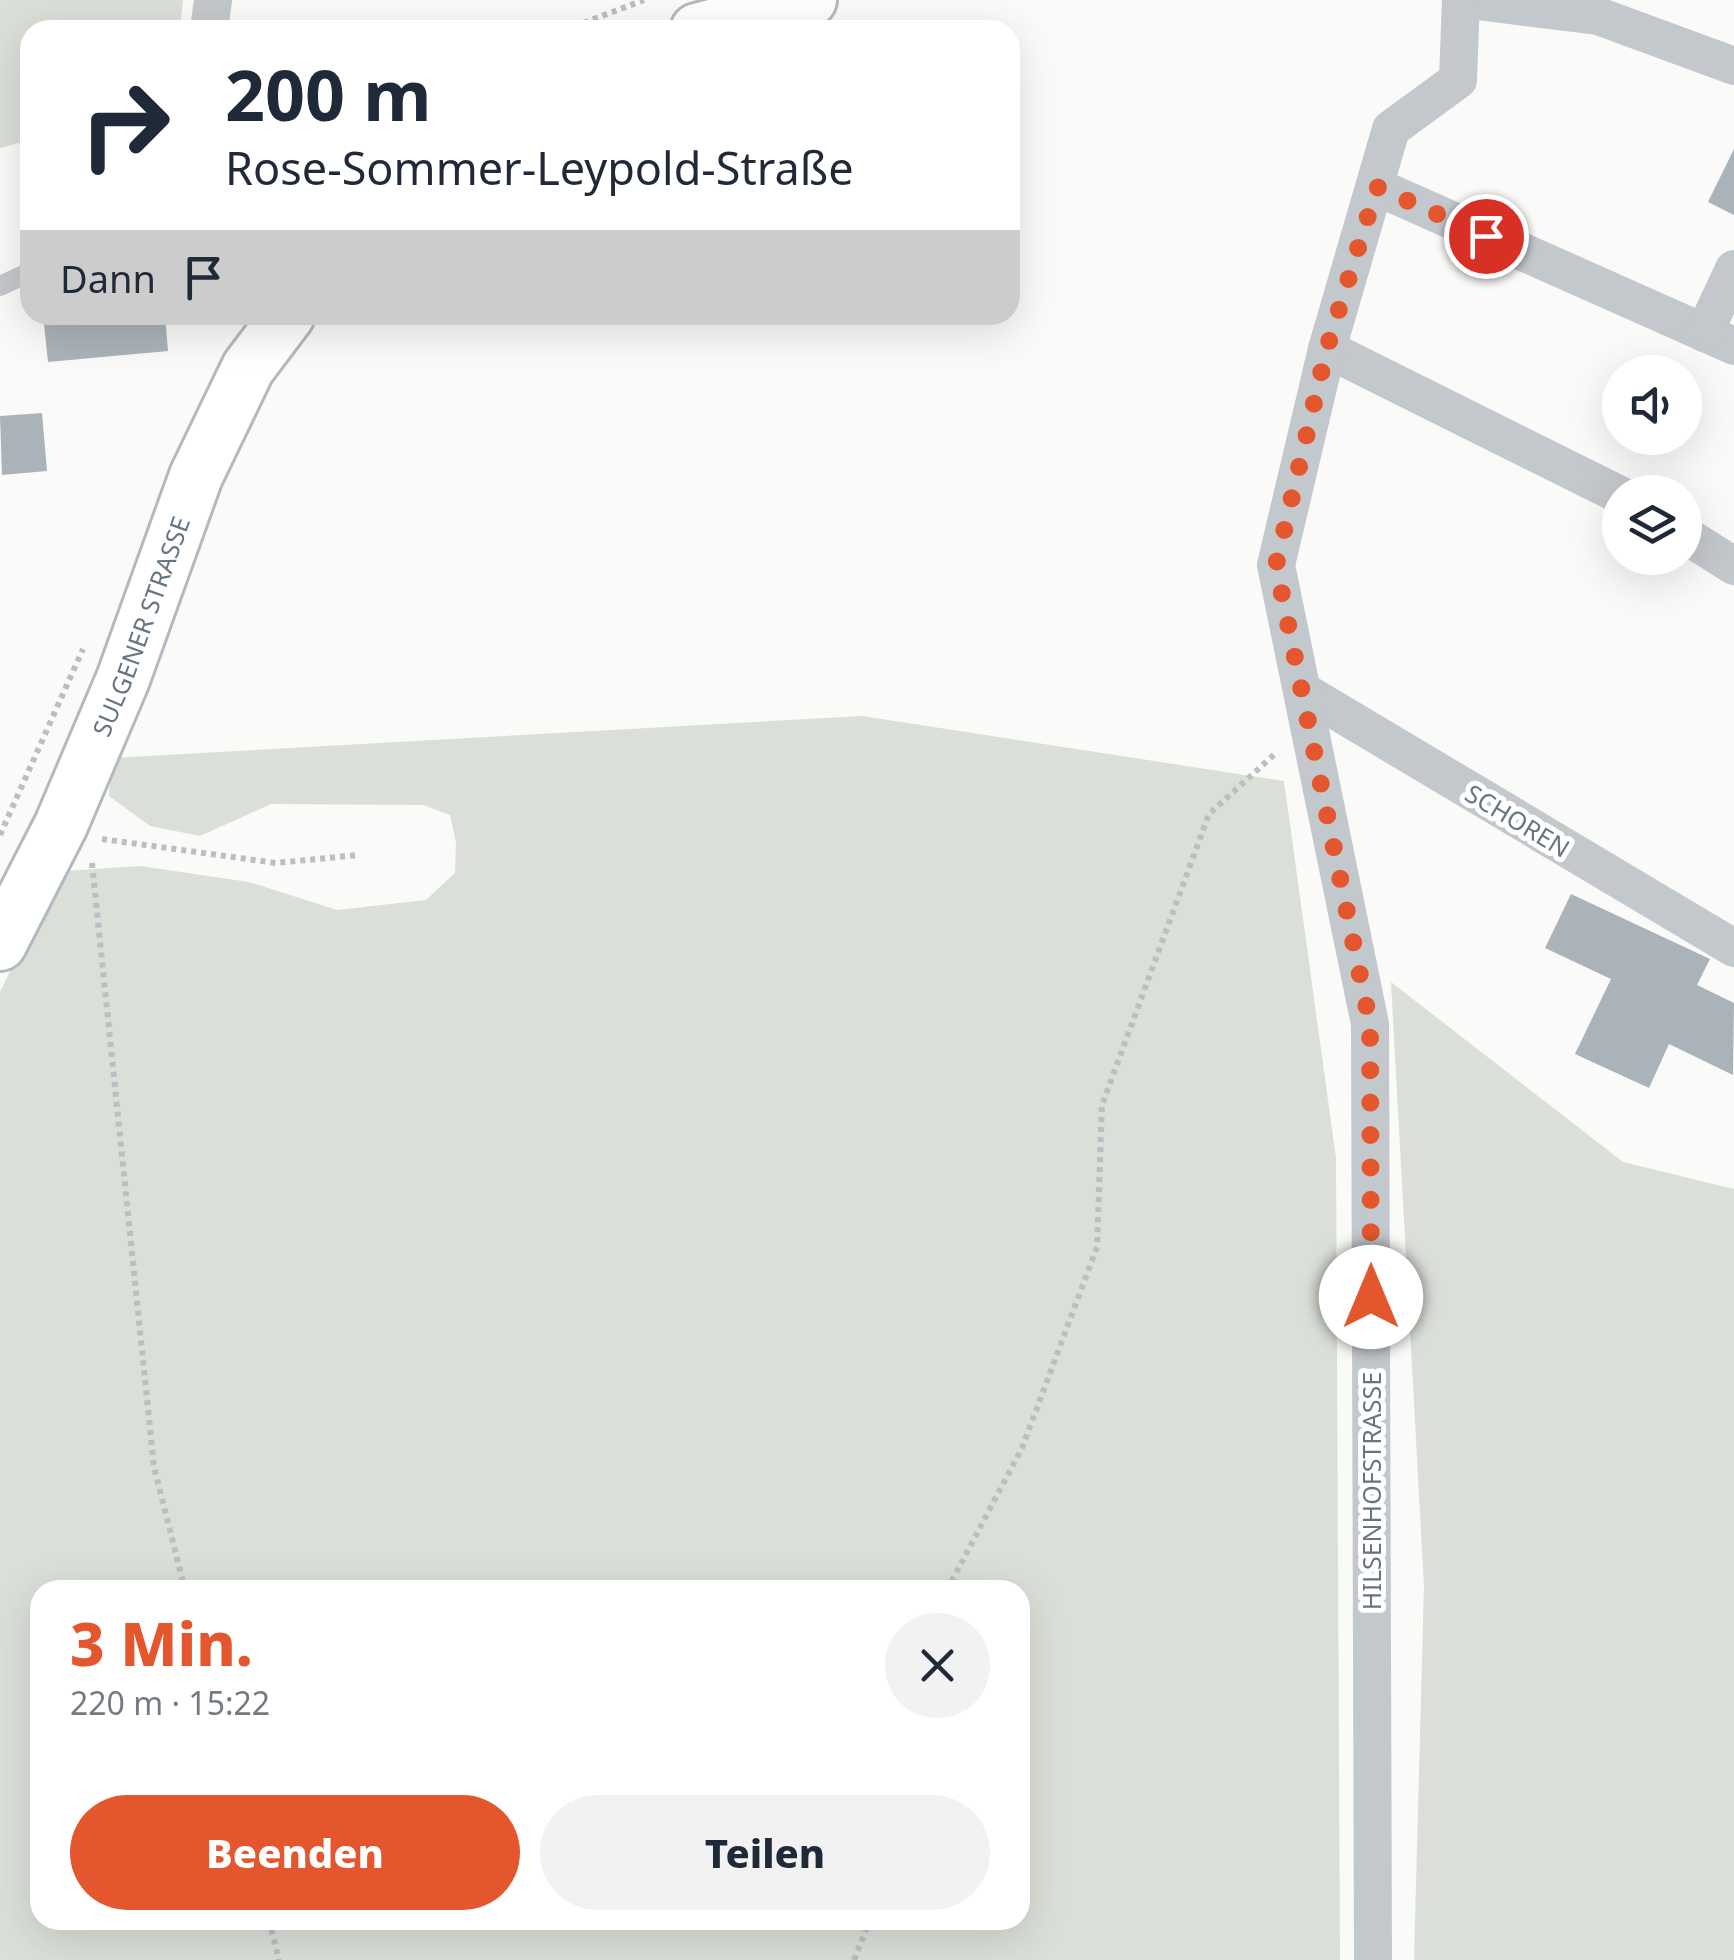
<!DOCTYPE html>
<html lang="de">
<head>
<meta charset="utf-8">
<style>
	body { margin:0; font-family:"Noto Sans",sans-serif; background:#f2f2f3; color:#1f2937; height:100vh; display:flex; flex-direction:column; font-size:38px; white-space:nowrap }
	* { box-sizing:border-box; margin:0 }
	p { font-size:32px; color:#747a83 }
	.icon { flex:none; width:55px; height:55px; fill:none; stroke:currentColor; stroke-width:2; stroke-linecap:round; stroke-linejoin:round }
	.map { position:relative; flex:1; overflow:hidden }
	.details { position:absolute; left:30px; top:1580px; width:1000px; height:350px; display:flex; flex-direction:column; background:#fff; border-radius:30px; box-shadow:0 10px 40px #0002 }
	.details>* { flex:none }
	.top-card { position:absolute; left:20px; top:20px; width:1000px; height:305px; border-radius:30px; box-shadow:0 10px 40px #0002; background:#fff; color:#1f2937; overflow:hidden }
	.buttons { position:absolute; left:1602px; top:355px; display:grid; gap:20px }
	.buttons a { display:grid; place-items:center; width:100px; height:100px; border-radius:50%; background:#fff; box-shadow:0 10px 40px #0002; font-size:50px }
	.pin { position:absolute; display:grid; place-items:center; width:85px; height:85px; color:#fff; margin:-42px; border:5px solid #fff; border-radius:50%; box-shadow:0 2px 10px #0007 }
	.me { position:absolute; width:110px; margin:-55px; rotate:0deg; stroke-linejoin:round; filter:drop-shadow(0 0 8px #0008) }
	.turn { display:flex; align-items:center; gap:35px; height:210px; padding:0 40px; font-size:45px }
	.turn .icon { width:130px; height:130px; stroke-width:2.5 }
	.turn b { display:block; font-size:70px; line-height:85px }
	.then { display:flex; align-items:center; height:95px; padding:0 40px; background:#0003; gap:20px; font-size:38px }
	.round { display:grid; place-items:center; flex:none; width:105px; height:105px; border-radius:52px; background:#f2f2f3 }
	.overview { display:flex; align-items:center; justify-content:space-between; height:170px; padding:0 40px }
	h1 { font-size:60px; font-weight:800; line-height:75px; color:#e4572e }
	.primary-button { display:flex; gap:20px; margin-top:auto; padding:20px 40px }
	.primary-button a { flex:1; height:115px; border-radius:60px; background:#e4572e; color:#fff; font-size:40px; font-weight:800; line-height:115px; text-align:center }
	.primary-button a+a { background:#f2f2f3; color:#1f2937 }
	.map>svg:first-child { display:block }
	.green { fill:#dadfd7; fill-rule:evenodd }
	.building { fill:#aab3b9 }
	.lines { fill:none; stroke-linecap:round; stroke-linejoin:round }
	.secondary-casing { stroke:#b3babf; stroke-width:58 }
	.path { stroke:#bbbfc2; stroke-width:6; stroke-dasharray:5 5; stroke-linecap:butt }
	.lane { stroke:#c3c8cc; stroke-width:20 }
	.street { stroke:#c3c8cc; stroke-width:38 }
	.secondary { stroke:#fff; stroke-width:52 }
	.route { stroke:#e4572e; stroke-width:18; stroke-dasharray:0 32.4 }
	.labels { text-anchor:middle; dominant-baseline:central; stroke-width:10; stroke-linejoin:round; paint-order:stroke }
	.street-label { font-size:25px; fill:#657683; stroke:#fff }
</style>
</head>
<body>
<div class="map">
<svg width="1734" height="1960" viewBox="0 0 1734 1960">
	<rect width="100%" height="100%" fill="#fafaf8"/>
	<g class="green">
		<polygon points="0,0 183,0 180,28 30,30 30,140 0,148"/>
		<path d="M862,716L1284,781L1336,1158L1340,1960H0V992L40,911L65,871L140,866L249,882L337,910L426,900L455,873L456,843L450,815L423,805L271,804L200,836L150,826L109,796L111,758ZM40,1590H1020V1920H40Z"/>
		<polygon points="1391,982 1623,1162 1734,1189 1734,1960 1414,1960 1424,1586"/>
	</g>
	<g class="building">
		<polygon points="1734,149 1734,215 1708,202"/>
		<polygon points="43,315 165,315 168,351 48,362"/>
		<polygon points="42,413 47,471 2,475 0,416"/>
		<polygon points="1571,894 1710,959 1697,985 1734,1003 1733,1075 1669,1044 1649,1088 1575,1054 1611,979 1545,948"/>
	</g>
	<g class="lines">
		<defs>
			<g id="secondary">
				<polyline points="697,30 810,0"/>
				<path id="s1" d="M0,944L61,825L123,679L196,476L248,368L288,315"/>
			</g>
		</defs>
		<use href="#secondary" class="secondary-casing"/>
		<g class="path">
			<polyline points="565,30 644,0"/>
			<polyline points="0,835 83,649"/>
			<polyline points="102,839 276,863 358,855"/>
			<polyline points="92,863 154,1467 185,1590"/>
			<polyline points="947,1590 1022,1448 1097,1247 1102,1105 1209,814 1277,752"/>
			<polyline points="269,1920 279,1960"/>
			<polyline points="854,1960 870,1920"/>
		</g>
		<polyline class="lane" points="0,286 30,272"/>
		<g class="street">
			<polyline points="1470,0 1598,16 1734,66"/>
			<polyline points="209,30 213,0"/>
			<polyline points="1377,187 1734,346"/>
			<polyline points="1704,333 1734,269"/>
			<polyline points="1327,349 1620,495"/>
			<polyline points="1685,535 1734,566"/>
			<polyline points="1303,691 1734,948"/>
			<polyline points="1373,1960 1370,1024 1276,565 1327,349 1391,129 1458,80 1461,0"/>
		</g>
		<use href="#secondary" class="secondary"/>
	</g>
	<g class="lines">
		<polyline class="route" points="1371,1297 1370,1024 1276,565 1327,348 1377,187 1486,236"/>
	</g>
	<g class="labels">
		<g class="street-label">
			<text stroke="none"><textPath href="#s1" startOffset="348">SULGENER STRASSE</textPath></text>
			<text transform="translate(1518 820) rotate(31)">SCHOREN</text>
			<text transform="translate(1371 1491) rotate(-90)">HILSENHOFSTRASSE</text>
		</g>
	</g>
</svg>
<div class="buttons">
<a><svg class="icon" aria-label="sound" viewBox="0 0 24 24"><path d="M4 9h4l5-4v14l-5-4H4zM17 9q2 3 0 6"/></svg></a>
<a><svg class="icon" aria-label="layers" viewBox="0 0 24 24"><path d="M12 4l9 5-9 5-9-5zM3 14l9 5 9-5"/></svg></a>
</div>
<div class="pin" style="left:1486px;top:236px;background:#d93025"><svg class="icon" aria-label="arrive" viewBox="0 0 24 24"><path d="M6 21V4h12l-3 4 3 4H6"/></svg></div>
<svg class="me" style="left:1371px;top:1297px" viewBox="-20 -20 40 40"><circle r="19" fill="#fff"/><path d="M0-13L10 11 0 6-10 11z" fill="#e4572e"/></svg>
<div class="top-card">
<div class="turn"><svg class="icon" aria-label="right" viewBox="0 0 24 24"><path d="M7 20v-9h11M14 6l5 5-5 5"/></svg><div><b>200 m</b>Rose-Sommer-Leypold-Straße</div></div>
<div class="then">Dann<svg class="icon" aria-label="arrive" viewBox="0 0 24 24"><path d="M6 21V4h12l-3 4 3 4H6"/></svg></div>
</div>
<section class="details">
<div class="overview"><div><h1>3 Min.</h1><p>220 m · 15:22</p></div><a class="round"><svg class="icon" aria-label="close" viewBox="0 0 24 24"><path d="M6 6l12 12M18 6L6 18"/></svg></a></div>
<div class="primary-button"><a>Beenden</a><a>Teilen</a></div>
</section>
</div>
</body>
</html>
